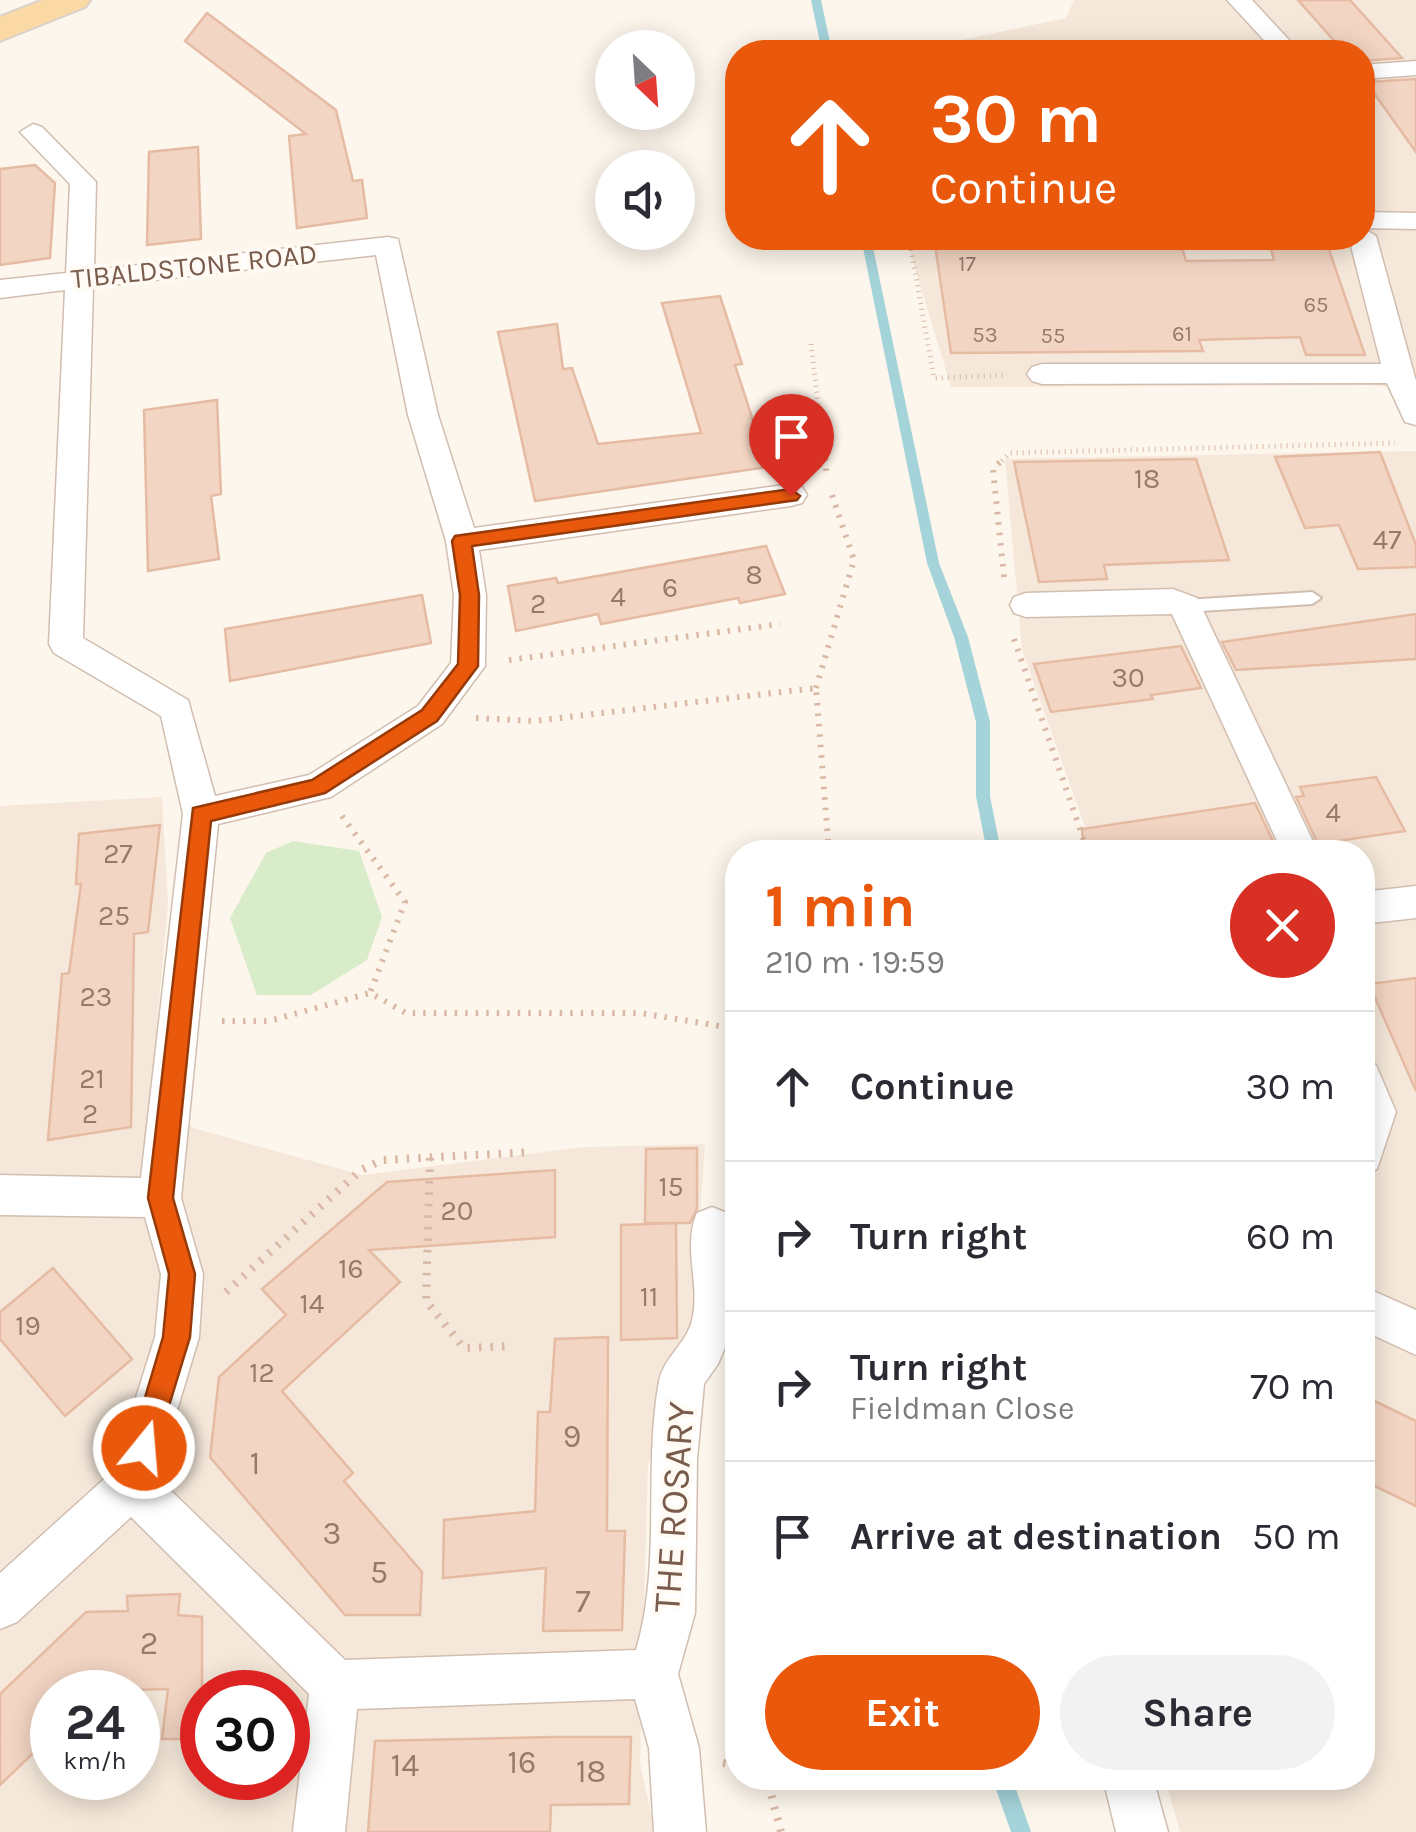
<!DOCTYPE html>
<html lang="en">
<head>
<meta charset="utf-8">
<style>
	body { margin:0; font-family:Karla,sans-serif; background:#f2f2f3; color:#2b2b33; height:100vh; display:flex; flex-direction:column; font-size:38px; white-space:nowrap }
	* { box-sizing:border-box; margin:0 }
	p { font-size:32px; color:#7c7c81 }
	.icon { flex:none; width:55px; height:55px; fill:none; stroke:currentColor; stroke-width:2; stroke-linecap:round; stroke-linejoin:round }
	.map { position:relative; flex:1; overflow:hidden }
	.side { position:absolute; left:725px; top:840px; width:650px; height:950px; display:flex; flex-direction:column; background:#fff; border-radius:40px; box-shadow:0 5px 25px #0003 }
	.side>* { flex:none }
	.banner { position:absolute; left:725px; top:40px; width:650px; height:210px; border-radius:40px; box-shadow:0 5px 25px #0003; background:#ea580c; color:#fff; overflow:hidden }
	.needle { width:65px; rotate:155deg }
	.controls { position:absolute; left:595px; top:30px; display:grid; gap:20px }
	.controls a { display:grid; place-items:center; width:100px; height:100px; border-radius:50%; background:#fff; box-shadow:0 5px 25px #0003; font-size:50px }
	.speed { position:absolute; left:30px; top:1670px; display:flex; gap:20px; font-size:50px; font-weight:700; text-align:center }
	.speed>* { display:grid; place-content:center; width:130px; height:130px; border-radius:50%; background:#fff; box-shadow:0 5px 25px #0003; line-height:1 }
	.speed small { font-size:25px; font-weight:400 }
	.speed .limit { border:15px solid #d22; background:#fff; color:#111 }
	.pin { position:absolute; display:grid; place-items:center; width:85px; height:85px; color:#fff; margin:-102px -42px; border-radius:50% 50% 50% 0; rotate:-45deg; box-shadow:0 0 10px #0007 }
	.pin .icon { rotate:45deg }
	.me { position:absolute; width:110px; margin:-55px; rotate:17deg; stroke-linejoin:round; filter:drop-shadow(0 0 8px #0008) }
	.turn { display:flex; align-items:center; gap:35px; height:210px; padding:0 40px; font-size:45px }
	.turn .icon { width:130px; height:130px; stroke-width:2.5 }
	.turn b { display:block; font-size:70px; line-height:85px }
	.round { display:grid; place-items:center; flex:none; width:105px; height:105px; border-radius:52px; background:#f2f2f3 }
	.summary { display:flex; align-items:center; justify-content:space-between; height:170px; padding:0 40px }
	h1 { font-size:60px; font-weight:700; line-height:75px; color:#ea580c }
	.button { display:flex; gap:20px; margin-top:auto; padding:20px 40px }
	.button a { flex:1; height:115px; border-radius:60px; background:#ea580c; color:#fff; font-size:40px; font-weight:700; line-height:115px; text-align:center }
	.button a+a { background:#f2f2f3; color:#2b2b33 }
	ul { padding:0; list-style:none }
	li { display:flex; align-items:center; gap:30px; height:150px; padding:0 40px; border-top:2px solid #e1e1e2 }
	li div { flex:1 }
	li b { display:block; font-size:38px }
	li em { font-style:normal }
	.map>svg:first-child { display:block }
	.residential { fill:#f5e8da; fill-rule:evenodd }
	.green { fill:#d8ecc9 }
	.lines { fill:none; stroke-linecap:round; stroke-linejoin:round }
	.stream { fill:#a5d3da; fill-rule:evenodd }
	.building { fill:#f3d5c3; stroke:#e6bba3; stroke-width:2.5 }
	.lane-casing { stroke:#d1beb0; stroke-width:4 }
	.street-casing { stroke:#d1beb0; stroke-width:3 }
	.primary-casing { stroke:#dad1cd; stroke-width:4 }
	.path-far2 { stroke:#d9b8a5; stroke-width:5; stroke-dasharray:1 5; stroke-linecap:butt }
	.path-far1 { stroke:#d9b8a5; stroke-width:6; stroke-dasharray:2.5 8; stroke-linecap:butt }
	.path { stroke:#d9b8a5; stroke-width:8; stroke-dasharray:2.5 9; stroke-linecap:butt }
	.lane { fill:#fff; fill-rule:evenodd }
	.street { fill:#fff; fill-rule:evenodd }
	.primary { fill:#fbd9a5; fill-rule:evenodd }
	.route { fill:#ea580c; stroke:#983908; stroke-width:2.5 }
	.labels { text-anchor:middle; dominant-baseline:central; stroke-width:8; stroke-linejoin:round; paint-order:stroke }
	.far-number-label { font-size:22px; fill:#987a6a }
	.far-street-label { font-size:28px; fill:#7a5c4d; stroke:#fffaf3 }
	.number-label { font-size:28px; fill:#987a6a }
	.near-number-label { font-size:32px; fill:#987a6a }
	.near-street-label { font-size:38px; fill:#7a5c4d; stroke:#fffaf3 }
</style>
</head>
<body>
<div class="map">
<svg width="1416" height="1832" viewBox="0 0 1416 1832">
	<rect width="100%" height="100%" fill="#fdf6ec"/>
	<g class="residential">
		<polygon points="1074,0 1416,0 1416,390 1371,385 951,387 906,238 1362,238 1362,52 905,52 1066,18"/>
		<polygon points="1416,451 1416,1832 1180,1832 1165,1778 1362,1778 1362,852 1094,852 1022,650 1005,459"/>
		<path d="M162,797L168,904L152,1078L193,1128L362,1175L584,1147L705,1144L692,1331L648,1464L640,1763L655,1832H0V806ZM52,1692H138V1778H52ZM202,1692H288V1778H202Z"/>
	</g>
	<polygon class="green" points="293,841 359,851 382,917 367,960 311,995 257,995 230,918 266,853"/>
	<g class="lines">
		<g class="stream">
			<polygon points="811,0 821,0 832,52 822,52"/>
			<polygon points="861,238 871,238 939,563 968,637 990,722 990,796 1001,852 987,852 976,796 976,722 954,637 927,563"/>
			<polygon points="992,1778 1012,1778 1031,1832 1011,1832"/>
		</g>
	</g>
	<g class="building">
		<polygon points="1298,0 1350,0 1402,58 1362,61 1362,52 1344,52"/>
		<polygon points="207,13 336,110 353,181 362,180 367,218 297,228 289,136 306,134 185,41"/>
		<polygon points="1416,79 1416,152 1366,82"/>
		<polygon points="198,147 201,239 147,245 149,152"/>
		<polygon points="35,165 55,183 50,258 0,265 0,169"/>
		<polygon points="934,238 1179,238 1186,261 1274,260 1268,238 1325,238 1365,355 1306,355 1300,337 1199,340 1203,351 951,353"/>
		<polygon points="720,296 742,364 735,365 768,467 535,501 498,332 557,324 563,369 572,368 598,444 701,433 662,303"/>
		<polygon points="217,400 221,494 211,496 219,559 148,571 144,410"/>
		<polygon points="1380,452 1416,545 1416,567 1358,569 1339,525 1305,528 1275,457"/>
		<polygon points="1196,459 1229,560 1104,565 1107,579 1039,582 1014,462"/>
		<polygon points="766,546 785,594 740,603 738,598 601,624 598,614 516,631 508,586 556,578 558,583"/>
		<polygon points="422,595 431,643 230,681 225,629"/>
		<polygon points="1416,614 1416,659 1236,670 1222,642"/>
		<polygon points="1181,646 1201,688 1151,695 1153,699 1051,712 1034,664"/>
		<polygon points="1376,777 1405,831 1318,844 1296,797 1304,796 1300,787"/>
		<polygon points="1255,803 1278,852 1084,852 1082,829"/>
		<polygon points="160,825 148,932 134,934 131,1127 48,1140 62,974 69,973 81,884 76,884 79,834"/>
		<polygon points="1416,978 1416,1091 1369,984"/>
		<polygon points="697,1148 697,1209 690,1223 645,1223 646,1149"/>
		<polygon points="555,1170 555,1237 369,1250 400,1282 282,1391 353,1473 344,1481 422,1572 420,1615 345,1615 210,1457 219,1377 286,1315 262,1289 387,1182"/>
		<polygon points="676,1223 677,1338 621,1340 621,1225"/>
		<polygon points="53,1268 132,1359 65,1416 0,1339 0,1312"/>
		<polygon points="608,1337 607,1531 625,1531 622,1630 543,1631 546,1568 443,1578 444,1520 535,1511 538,1412 550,1412 555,1339"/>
		<polygon points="1362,1395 1416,1421 1416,1506 1362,1480"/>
		<polygon points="180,1594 178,1615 202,1617 202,1739 162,1739 168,1689 52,1692 52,1735 0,1785 0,1694 86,1612 128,1611 127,1596"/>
		<polygon points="553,1737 631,1737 629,1804 551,1805 550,1832 368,1832 375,1741"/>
	</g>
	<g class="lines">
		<defs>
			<polygon id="lane" points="1312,592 1321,598 1312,604 1185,612 1176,606 1185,600"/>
			<g id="street">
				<polygon points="1227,0 1252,0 1300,52 1275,52"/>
				<polygon points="1416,61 1416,75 1362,79 1362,65"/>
				<path d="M33,124L42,127L96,182L94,270L388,237L398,239L438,415L474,528L791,484L802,487L807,495L802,503L791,506L479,550L486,595L485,666L442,724L331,797L218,824L181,1198L203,1274L199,1337L157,1477L345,1660L636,1650C662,1564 643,1469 659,1381C664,1357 687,1343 692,1320C701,1285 682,1247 697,1213L712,1207L727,1213L733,1227L737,1319L718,1364L704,1384L697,1459L695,1613L678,1674L699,1748L706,1832H654L649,1748L635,1699L357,1709L345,1832H293L309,1694L131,1517L17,1622L0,1629V1573L113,1471L155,1337L161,1274L145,1217L0,1215V1175L141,1178L183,814L161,716L54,653L49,644L65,290L0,298V280L66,273L70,184L20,132ZM376,255L408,415L446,541L454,595L451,663L418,706L309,775L215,796L188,700L83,638L93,287Z"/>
				<polygon points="1362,212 1416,213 1416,229 1363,228 1376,236 1416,381 1416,425 1405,422 1387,383 1042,384 1032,381 1027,374 1032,367 1042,364 1381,364 1349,238 1362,238"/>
				<polygon points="1173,589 1197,598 1201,606 1318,852 1282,852 1172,614 1026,617 1014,613 1010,605 1014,597 1026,593"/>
				<polygon points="1416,886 1416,918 1362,924 1362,892"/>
				<polygon points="1362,1060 1376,1065 1396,1112 1377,1169 1362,1175"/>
				<polygon points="1362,1286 1416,1310 1416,1355 1362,1330"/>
				<polygon points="1103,1778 1153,1778 1168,1832 1116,1832"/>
			</g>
			<polygon id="primary" points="43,0 90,0 85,7 0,41 0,17"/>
		</defs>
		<use href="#lane" class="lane-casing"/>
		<use href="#street" class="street-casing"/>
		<use href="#primary" class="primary-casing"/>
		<g class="path-far2">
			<polyline points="909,238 934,378 1005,375"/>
			<polyline points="811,344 825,461"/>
			<polyline points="1002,461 1010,453 1395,443"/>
		</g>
		<g class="path-far1">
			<polyline points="825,458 827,477"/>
			<polyline points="1004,577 993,469 1004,458"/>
			<polyline points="1014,639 1088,852"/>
			<polyline points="509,660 780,624"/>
			<polyline points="816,688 854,560 830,489"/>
			<polyline points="476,718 534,721 816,688 829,852"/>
			<polyline points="342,816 405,902 370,993 406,1013 640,1013 738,1029"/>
			<polyline points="222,1021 269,1021 370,993"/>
		</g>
		<g class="path">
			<polyline points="430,1158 426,1301 464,1348 512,1346"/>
			<polyline points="226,1292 361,1170 382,1160 532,1152"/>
			<polyline points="723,1763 738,1766"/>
			<polyline points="758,1778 770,1790 781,1832"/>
		</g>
		<use href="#lane" class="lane"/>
		<use href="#street" class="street"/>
		<use href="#primary" class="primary"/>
	</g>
	<polygon class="route" points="791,489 800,496 797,500 472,546 479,595 478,666 437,721 325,793 211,821 173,1198 195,1274 190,1337 153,1458 144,1462 134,1458 130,1448 163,1337 169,1274 148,1198 193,808 312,780 422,710 458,664 460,595 452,541 455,536"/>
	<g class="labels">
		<g class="far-number-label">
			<text x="967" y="264">17</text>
			<text x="1316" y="305">65</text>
			<text x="1182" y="334">61</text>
			<text x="985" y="335">53</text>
			<text x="1053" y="336">55</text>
		</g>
		<g class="far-street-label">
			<text transform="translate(194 266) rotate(-6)">TIBALDSTONE ROAD</text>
		</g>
		<g class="number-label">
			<text x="1147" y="478">18</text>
			<text x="1387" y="539">47</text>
			<text x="754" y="574">8</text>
			<text x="670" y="587">6</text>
			<text x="618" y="596">4</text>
			<text x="538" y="603">2</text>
			<text x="1128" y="677">30</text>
			<text x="1333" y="812">4</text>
			<text x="118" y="853">27</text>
			<text x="114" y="915">25</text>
			<text x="96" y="996">23</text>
			<text x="92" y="1078">21</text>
			<text x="90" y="1113">2</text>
			<text x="671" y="1186">15</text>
			<text x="457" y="1210">20</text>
			<text x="351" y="1268">16</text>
			<text x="649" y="1296">11</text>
			<text x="312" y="1303">14</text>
			<text x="28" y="1325">19</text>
			<text x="262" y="1372">12</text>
		</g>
		<g class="near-number-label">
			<text x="572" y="1436">9</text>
			<text x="255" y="1463">1</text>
			<text x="332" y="1533">3</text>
			<text x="379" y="1572">5</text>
			<text x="583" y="1601">7</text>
			<text x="149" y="1643">2</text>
			<text x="522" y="1762">16</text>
			<text x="405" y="1765">14</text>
			<text x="591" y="1771">18</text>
		</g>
		<g class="near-street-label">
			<text transform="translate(674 1507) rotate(-86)">THE ROSARY</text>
		</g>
	</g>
</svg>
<div class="controls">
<a><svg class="needle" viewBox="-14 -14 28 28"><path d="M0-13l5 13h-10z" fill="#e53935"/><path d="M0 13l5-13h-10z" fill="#7c7c81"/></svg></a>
<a><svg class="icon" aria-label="sound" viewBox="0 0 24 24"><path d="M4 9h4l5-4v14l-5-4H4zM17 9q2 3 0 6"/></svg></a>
</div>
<div class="speed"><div>24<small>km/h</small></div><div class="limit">30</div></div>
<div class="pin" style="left:791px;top:496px;background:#d93025"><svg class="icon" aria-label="arrive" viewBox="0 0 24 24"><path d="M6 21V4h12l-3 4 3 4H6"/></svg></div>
<svg class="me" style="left:144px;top:1448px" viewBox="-20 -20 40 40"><circle r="17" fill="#ea580c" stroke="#fff" stroke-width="3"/><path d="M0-11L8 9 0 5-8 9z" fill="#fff"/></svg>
<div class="banner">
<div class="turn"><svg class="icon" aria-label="ahead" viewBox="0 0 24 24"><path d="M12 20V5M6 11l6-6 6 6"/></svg><div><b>30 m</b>Continue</div></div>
</div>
<section class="side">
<div class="summary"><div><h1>1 min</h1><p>210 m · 19:59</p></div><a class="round" style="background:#d93025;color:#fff"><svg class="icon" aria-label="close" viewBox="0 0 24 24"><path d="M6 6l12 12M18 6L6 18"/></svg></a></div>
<ul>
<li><svg class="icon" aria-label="ahead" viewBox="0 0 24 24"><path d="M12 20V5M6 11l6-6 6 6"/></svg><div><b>Continue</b></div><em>30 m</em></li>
<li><svg class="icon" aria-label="right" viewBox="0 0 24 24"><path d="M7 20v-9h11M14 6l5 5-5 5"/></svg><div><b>Turn right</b></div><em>60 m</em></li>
<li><svg class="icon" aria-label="right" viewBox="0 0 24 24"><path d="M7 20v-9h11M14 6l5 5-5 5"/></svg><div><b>Turn right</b><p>Fieldman Close</p></div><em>70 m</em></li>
<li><svg class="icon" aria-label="arrive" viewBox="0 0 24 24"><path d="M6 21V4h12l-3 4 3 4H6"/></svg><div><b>Arrive at destination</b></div><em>50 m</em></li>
</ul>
<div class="button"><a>Exit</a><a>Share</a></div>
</section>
</div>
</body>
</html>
